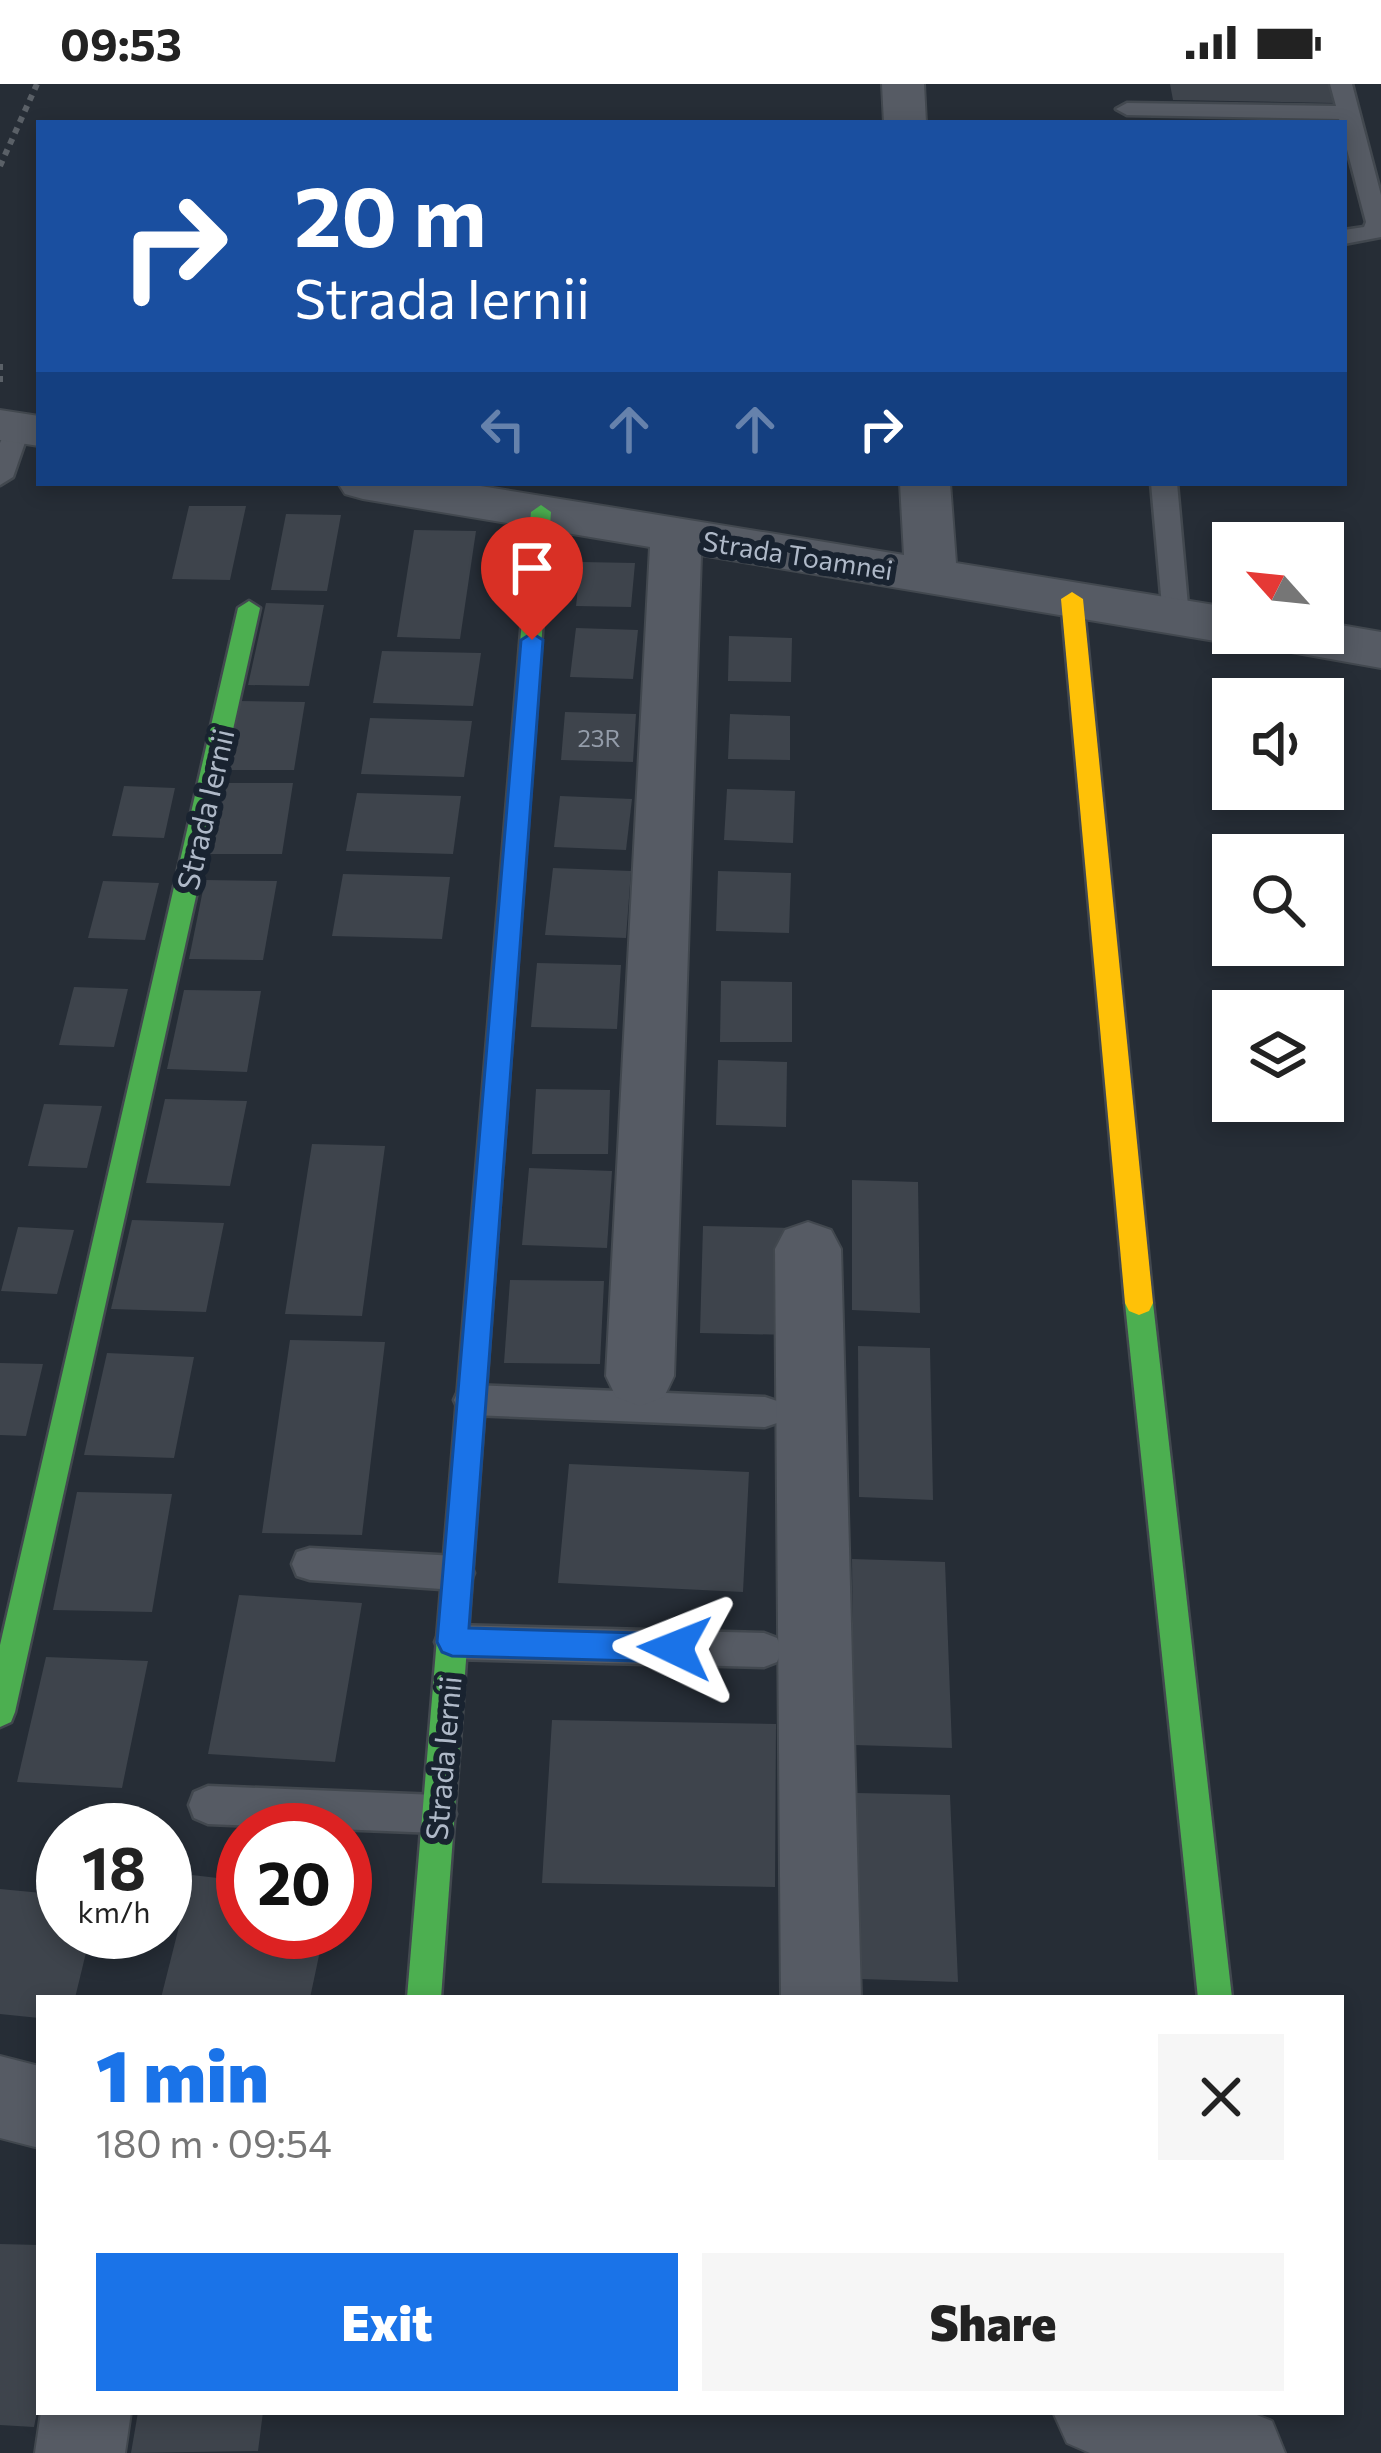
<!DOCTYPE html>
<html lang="en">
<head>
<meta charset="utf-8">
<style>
	body { margin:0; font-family:Commissioner,sans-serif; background:#f6f6f6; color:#222; height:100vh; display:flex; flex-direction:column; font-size:45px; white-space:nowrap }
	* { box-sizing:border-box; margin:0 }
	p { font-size:39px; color:#767676 }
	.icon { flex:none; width:66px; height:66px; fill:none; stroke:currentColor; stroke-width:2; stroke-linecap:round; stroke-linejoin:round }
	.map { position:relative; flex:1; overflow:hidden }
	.details { position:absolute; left:36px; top:1911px; width:1308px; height:420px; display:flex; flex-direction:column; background:#fff; border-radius:0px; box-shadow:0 6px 18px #0003 }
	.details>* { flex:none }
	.hud { position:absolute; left:36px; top:36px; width:1311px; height:366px; border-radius:0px; box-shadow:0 6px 18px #0003; background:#1a4fa0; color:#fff; overflow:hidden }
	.needle { width:78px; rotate:297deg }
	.controls { position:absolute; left:1212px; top:438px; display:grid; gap:24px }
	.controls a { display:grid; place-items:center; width:132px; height:132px; border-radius:0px; background:#fff; box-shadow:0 6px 18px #0003; font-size:60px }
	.speed { position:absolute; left:36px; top:1719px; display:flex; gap:24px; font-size:60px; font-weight:700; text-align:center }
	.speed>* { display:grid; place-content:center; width:156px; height:156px; border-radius:50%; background:#fff; box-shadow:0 6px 18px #0003; line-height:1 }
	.speed small { font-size:30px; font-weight:400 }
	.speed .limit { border:18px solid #d22; background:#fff; color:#111 }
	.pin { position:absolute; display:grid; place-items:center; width:102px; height:102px; color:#fff; margin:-123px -51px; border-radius:50% 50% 50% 0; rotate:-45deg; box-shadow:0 0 12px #0007 }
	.pin .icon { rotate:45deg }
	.me { position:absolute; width:132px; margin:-66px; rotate:272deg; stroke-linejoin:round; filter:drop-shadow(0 0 9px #0008) }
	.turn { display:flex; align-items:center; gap:42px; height:252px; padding:0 60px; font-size:54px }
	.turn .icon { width:156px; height:156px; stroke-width:2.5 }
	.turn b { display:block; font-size:84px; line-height:102px }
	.lanes { display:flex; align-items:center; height:114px; padding:0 60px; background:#0003; justify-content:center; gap:60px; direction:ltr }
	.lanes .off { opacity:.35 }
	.round { display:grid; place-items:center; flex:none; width:126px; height:126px; border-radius:0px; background:#f6f6f6 }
	.overview { display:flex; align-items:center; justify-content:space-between; height:204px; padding:0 60px }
	h1 { font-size:72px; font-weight:800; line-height:90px; color:#1a73e8 }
	.button { display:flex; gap:24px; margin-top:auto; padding:24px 60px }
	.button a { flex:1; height:138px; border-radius:0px; background:#1a73e8; color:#fff; font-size:48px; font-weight:800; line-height:138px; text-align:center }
	.button a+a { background:#f6f6f6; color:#222 }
	.status { display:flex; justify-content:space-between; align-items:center; height:84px; padding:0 60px; background:#fff; direction:ltr }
	.status svg { height:33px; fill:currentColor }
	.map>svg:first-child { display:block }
	.building { fill:#3e444c }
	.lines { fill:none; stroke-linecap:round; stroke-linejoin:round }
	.lane-casing { stroke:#42484f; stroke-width:5 }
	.street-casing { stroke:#42484f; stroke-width:4 }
	.fast-casing { stroke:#42484f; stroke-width:5 }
	.slow-casing { stroke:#42484f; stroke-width:5 }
	.path { stroke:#5a6067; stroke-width:6; stroke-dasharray:6 6; stroke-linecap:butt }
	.lane { fill:#565b64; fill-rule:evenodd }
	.street { fill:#565b64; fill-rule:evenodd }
	.fast { fill:#4caf50; fill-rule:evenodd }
	.slow { fill:#ffc107; fill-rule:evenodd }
	.route { fill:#1a73e8; stroke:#114b97; stroke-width:3 }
	.labels { text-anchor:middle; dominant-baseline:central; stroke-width:12; stroke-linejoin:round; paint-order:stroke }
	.number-label { font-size:24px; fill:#939ca9 }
	.far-street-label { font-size:27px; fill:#afb9c8; stroke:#192330 }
	.street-label { font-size:30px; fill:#afb9c8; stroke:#192330 }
</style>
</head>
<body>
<div class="status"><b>09:53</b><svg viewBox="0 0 49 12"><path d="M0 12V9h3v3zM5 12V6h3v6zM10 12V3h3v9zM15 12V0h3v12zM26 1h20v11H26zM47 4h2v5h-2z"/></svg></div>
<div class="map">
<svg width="1381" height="2369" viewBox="0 0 1381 2369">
	<rect width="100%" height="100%" fill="#262d36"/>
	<g class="building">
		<polygon points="1170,0 1329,0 1333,19 1173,16"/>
		<polygon points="189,422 246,422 230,496 172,495"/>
		<polygon points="286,430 341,431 327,507 271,506"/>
		<polygon points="414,446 476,447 460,555 397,553"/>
		<polygon points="581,478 635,479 631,523 576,522"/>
		<polygon points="266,519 324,521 309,602 248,601"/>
		<polygon points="576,544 638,546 633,595 570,593"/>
		<polygon points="729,552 792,554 791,598 728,597"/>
		<polygon points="382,567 481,569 473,622 373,619"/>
		<polygon points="238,617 305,618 294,686 225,686"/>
		<polygon points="565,628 636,630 633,678 561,676"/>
		<polygon points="730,630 790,632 790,676 728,675"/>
		<polygon points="370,634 472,637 464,693 361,690"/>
		<polygon points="221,699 293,699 282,770 209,770"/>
		<polygon points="124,702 175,704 164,754 112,752"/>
		<polygon points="727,705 795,707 793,759 724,756"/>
		<polygon points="357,709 461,712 453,770 346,767"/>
		<polygon points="560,712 632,715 626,766 554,763"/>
		<polygon points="553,784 631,787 626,854 545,851"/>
		<polygon points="718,787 791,789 789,849 716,847"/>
		<polygon points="343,790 450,793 442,855 332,852"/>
		<polygon points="205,796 277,797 263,876 189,875"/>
		<polygon points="103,797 159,799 145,856 88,854"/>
		<polygon points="537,879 621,881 617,945 531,943"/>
		<polygon points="721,897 792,898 792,958 720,958"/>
		<polygon points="74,903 128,905 114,963 59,961"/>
		<polygon points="184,906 261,907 247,988 167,985"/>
		<polygon points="718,976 787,978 786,1043 716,1041"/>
		<polygon points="536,1005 610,1006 608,1070 532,1070"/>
		<polygon points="165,1015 247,1017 230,1102 146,1099"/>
		<polygon points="44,1020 102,1022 87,1084 28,1082"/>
		<polygon points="312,1060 385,1062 362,1232 285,1230"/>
		<polygon points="529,1084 612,1087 607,1164 522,1161"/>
		<polygon points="852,1096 918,1098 920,1229 852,1226"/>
		<polygon points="132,1136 224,1139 206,1228 111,1225"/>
		<polygon points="703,1142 792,1144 792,1251 700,1249"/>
		<polygon points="18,1143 74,1146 57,1210 1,1207"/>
		<polygon points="510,1196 604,1197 600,1280 504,1279"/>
		<polygon points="290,1256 385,1258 362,1451 262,1449"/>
		<polygon points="858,1262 930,1264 933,1416 859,1413"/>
		<polygon points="107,1269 194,1273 174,1374 84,1371"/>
		<polygon points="0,1279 43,1280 26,1352 0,1351"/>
		<polygon points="569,1380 749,1388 743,1508 558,1499"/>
		<polygon points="77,1408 172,1410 152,1528 53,1526"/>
		<polygon points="852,1475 945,1478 952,1664 854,1661"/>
		<polygon points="239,1511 362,1519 335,1678 208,1670"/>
		<polygon points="46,1573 148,1577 122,1704 17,1698"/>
		<polygon points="552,1636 776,1640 775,1803 542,1799"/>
		<polygon points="857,1709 950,1711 958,1898 860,1895"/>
		<polygon points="192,1791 243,1797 243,1848 324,1848 310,1914 161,1914"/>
		<polygon points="0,1805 63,1811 63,1848 91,1848 75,1914 39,1914 39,1934 0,1930"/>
		<polygon points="0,2160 39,2161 39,2318 34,2343 0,2341"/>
		<polygon points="138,2328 263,2328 258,2367 131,2369"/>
	</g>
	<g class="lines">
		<defs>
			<g id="lane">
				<polygon points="1330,0 1352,0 1381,111 1381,153 1344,160 1344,146 1364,143 1366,138 1339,35 1127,31 1116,25 1127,19 1336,22"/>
				<polygon points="18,336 30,344 13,393 0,401 0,359 9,339"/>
				<polygon points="1151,399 1177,399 1189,533 1176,542 1163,533"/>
				<polygon points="471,1301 765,1313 777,1317 782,1328 777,1339 765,1343 471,1331 459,1327 454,1316 459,1305"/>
				<polygon points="310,1464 456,1472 469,1477 474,1489 469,1501 456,1506 310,1496 297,1492 292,1480 297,1468"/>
				<polygon points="453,1541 764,1549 777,1554 782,1566 777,1578 764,1583 453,1575 440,1570 435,1558 440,1546"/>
				<polygon points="208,1702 437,1711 451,1717 456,1730 451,1743 437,1749 208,1740 194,1734 189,1721 194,1708"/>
			</g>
			<g id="street">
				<polygon points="882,0 924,0 926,39 884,39"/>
				<polygon points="0,326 39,332 39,362 0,356"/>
				<polygon points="338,399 462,399 904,471 900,399 950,399 956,479 1233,524 1233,549 1323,549 1323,538 1381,548 1381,584 1258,562 1253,553 1233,560 701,471 674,1292 664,1313 640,1322 616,1313 606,1292 650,463 363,415 345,410"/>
				<polygon points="808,1138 831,1146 841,1165 861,1914 781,1914 775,1165 785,1146"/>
				<polygon points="0,1972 39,1982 39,2064 0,2054"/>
				<polygon points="41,2328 131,2328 125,2369 35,2369"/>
				<polygon points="1053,2328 1249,2328 1272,2337 1285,2369 1090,2369 1067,2359"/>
			</g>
			<g id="fast">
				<polygon points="541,421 551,428 441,1914 407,1914 531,428"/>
				<polygon points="249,517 260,524 15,1628 11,1638 0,1643 0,1561 238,524"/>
				<polygon points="1139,1207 1149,1211 1153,1219 1232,1914 1198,1914 1125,1219 1129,1211"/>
			</g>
			<polygon id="slow" points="1072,508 1083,515 1153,1219 1149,1227 1139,1231 1129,1227 1125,1219 1061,515"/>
		</defs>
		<use href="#lane" class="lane-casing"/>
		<use href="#street" class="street-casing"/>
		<use href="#fast" class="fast-casing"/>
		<use href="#slow" class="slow-casing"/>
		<g class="path">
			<polyline points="0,82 37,0"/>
			<polyline points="0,280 0,300"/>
		</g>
		<use href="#lane" class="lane"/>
		<use href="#street" class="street"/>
		<use href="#fast" class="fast"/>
		<use href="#slow" class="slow"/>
	</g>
	<polygon class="route" points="532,549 543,556 469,1544 675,1550 685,1554 690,1564 685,1574 675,1578 452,1572 442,1568 437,1558 521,556"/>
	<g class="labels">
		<g class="number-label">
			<text x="599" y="653">23R</text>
		</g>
		<g class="far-street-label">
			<text transform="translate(798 471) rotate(9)">Strada Toamnei</text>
		</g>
		<g class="street-label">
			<text transform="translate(204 725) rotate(-77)">Strada Iernii</text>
			<text transform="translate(442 1674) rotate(-85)">Strada Iernii</text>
		</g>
	</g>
</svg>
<div class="controls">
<a><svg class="needle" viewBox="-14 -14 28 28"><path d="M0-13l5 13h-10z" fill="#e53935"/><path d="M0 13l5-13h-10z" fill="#767676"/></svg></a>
<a><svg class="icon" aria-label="sound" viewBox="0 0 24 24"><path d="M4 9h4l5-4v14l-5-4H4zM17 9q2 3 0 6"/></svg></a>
<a><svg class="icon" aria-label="search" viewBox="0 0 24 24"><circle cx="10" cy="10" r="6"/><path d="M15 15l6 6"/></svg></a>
<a><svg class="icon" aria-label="layers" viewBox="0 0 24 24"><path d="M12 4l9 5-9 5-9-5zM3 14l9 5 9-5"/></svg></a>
</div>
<div class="speed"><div>18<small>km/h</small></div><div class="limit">20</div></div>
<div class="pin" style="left:532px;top:556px;background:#d93025"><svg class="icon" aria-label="arrive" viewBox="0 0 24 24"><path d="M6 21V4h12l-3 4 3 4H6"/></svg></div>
<svg class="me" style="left:675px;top:1564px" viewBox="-20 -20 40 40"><path d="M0-17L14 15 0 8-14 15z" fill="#1a73e8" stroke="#fff" stroke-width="4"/></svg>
<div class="hud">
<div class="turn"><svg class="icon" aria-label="right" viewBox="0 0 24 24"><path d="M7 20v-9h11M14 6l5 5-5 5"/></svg><div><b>20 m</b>Strada Iernii</div></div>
<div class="lanes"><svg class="icon off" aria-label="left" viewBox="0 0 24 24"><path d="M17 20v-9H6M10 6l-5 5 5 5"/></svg><svg class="icon off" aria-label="ahead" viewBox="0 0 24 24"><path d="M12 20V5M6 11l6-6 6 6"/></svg><svg class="icon off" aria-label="ahead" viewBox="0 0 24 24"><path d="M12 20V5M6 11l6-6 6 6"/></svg><svg class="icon" aria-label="right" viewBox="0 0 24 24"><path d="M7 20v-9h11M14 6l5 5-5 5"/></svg></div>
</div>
<section class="details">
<div class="overview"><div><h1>1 min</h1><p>180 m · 09:54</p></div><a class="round"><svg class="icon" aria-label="close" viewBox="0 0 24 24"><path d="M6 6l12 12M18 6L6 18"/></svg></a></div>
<div class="button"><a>Exit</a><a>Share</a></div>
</section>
</div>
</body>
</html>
